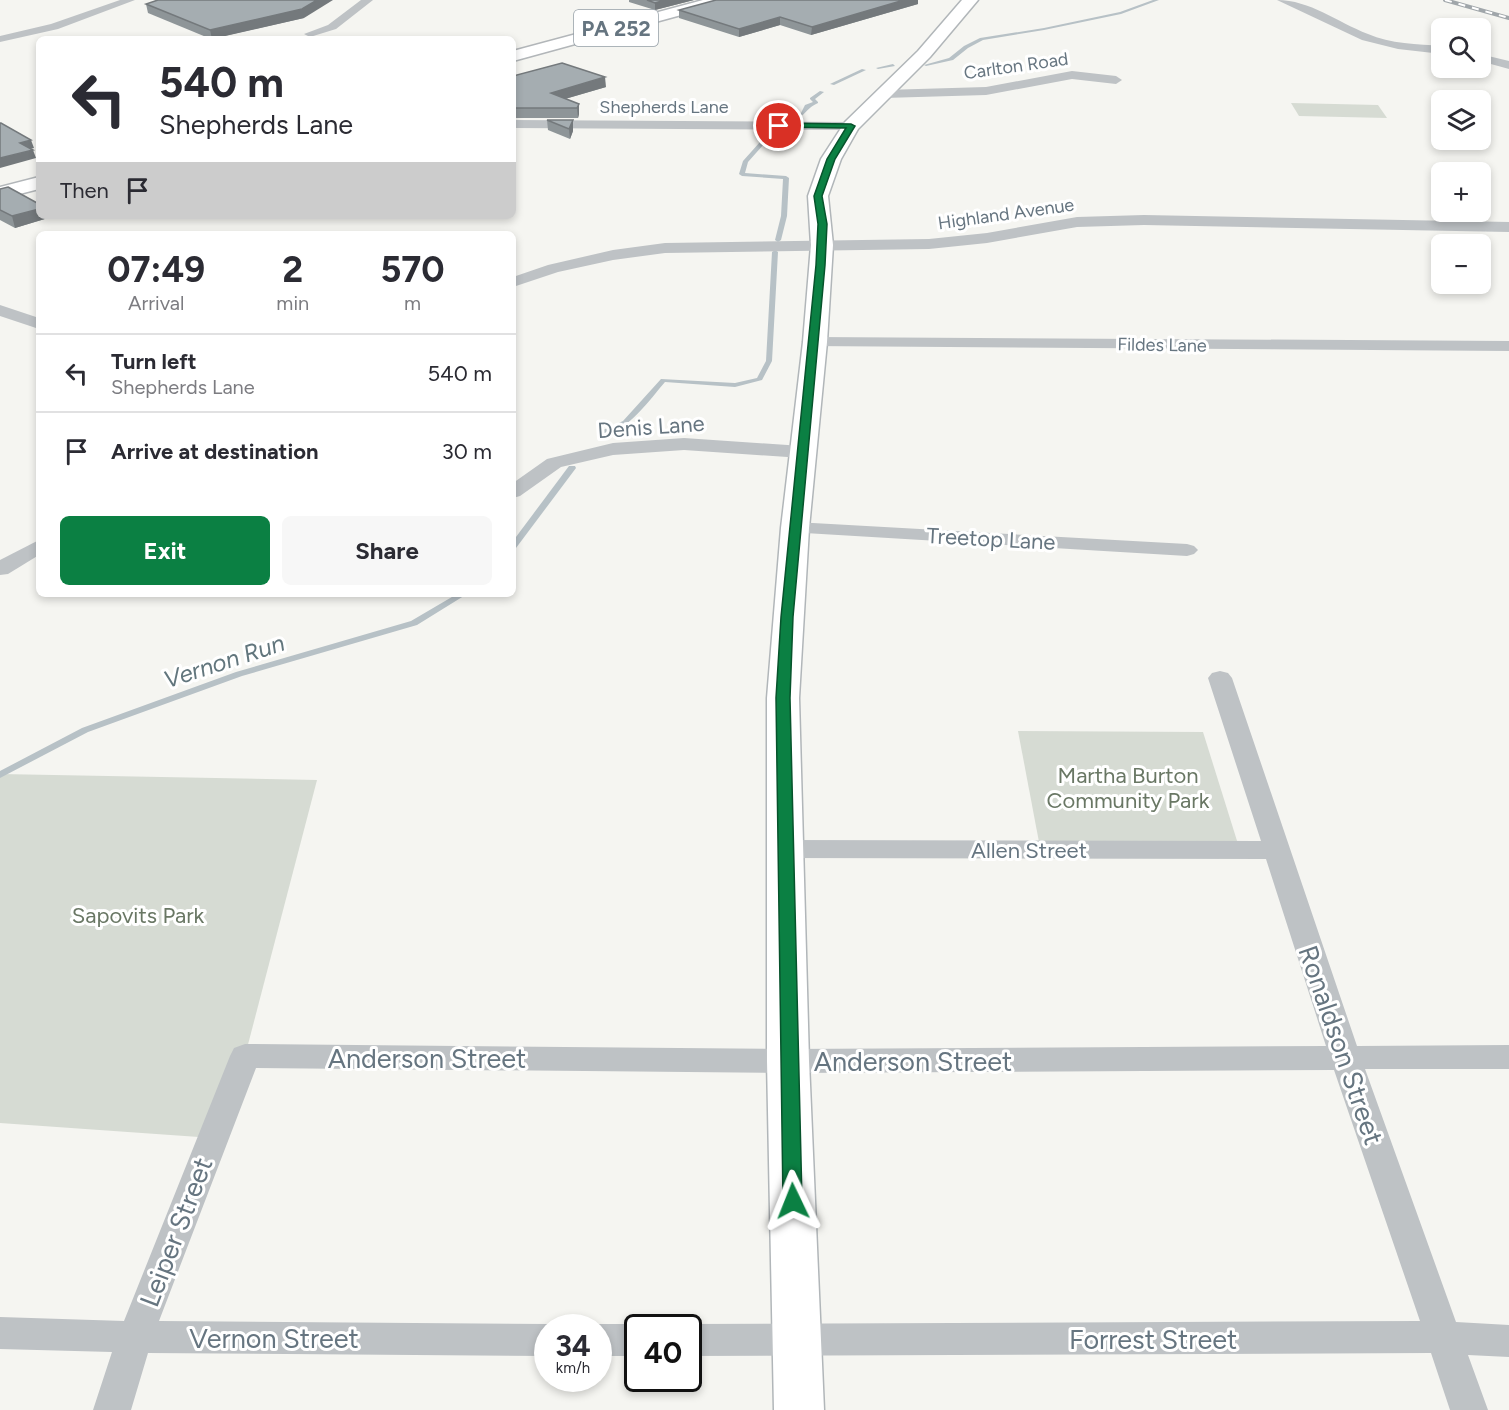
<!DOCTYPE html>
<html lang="en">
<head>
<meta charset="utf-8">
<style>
	body { margin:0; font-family:Figtree,sans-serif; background:#f7f7f7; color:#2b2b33; height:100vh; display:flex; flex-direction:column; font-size:22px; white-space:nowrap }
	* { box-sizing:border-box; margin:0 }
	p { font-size:20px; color:#7c7c81 }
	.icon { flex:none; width:33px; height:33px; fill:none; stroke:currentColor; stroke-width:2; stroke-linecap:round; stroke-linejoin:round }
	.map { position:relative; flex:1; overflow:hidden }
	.drawer { position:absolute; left:36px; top:231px; width:480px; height:366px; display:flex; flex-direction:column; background:#fff; border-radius:9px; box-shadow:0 3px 9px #0003 }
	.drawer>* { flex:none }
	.top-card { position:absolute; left:36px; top:36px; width:480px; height:183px; border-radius:9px; box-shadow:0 3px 9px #0003; background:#fff; color:#2b2b33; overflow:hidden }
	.tools { position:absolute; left:1431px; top:18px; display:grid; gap:12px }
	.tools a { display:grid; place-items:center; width:60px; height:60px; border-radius:9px; background:#fff; box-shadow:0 3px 9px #0003; font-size:30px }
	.speed { position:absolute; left:534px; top:1314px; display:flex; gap:12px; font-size:30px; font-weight:700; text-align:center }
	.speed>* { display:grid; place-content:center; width:78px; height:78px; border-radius:50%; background:#fff; box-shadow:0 3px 9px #0003; line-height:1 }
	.speed small { font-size:15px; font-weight:400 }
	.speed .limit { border:3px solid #111; border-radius:9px; background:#fff; color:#111 }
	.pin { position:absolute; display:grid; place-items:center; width:51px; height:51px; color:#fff; margin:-26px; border:3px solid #fff; border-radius:50%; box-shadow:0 2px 6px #0007 }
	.me { position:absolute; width:66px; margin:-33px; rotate:358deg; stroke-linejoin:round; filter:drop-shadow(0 0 4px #0008) }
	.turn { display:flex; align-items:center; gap:21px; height:126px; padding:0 24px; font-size:27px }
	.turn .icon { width:78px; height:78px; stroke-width:2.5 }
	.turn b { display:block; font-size:42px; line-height:51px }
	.then { display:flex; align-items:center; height:57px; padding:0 24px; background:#0003; gap:12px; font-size:22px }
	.eta { display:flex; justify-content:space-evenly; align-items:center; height:102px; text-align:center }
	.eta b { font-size:36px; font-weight:700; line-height:42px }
	.action { display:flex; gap:12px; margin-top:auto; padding:12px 24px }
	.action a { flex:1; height:69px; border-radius:9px; background:#0b8043; color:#fff; font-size:24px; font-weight:700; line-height:69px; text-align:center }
	.action a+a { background:#f7f7f7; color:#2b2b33 }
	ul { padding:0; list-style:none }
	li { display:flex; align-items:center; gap:18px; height:78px; padding:0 24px; border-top:2px solid #e1e1e2 }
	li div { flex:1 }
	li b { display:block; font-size:22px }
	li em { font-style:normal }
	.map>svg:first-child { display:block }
	.green { fill:#d6dbd3 }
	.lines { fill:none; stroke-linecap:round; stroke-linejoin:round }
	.stream { fill:#b7c1c6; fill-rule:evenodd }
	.secondary-casing { stroke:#b1b6b9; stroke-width:3 }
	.primary-casing { stroke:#b2b6b9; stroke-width:3 }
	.street { fill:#bec2c5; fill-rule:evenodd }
	.secondary { fill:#fff; fill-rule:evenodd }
	.primary { fill:#fff; fill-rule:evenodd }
	.rail-casing { stroke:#a0a6aa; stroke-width:4 }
	.rail { stroke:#fff; stroke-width:2; stroke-dasharray:7; stroke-linecap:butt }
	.wall { fill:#8e9598 }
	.shaded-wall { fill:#74797c }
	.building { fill:#a5adb1; stroke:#74797c; stroke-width:1.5 }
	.route { fill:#0b8043; stroke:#07532c; stroke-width:1.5 }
	.labels { text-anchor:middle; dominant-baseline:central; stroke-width:6; stroke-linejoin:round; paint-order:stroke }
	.far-street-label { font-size:18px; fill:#667580; stroke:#fff }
	.shield { fill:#fff; stroke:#949ea6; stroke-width:1.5 }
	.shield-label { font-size:21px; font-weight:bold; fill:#667580 }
	.street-label { font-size:22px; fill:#667580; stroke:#fff }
	.park-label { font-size:22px; fill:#697764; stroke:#fff }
	.water-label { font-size:24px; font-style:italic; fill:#62767d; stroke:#fff }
	.near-street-label { font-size:27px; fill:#667580; stroke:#fff }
</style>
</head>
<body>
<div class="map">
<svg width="1509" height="1410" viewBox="0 0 1509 1410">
	<rect width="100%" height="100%" fill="#f5f5f1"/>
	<g class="green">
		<polygon points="1291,103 1378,105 1387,118 1299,116"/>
		<polygon points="1018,731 1203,732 1238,844 1039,842"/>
		<polygon points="0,774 317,780 245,1056 213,1138 0,1123"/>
	</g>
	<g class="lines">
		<g class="stream">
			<polygon points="1153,0 1159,0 1121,14 1044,30 983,40 968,48 953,60 926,66 924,65 949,58 964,46 980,38 1044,28 1120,12"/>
			<polygon points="893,64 895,66 878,69 876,68"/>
			<polygon points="862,69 866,70 834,85 830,84"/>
			<path d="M820,91L824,92L815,99L818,102V103C804,109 804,120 786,123V121L801,113L805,105L813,102L810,99V98Z"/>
			<polygon points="786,128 788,129 788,131 773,134 748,162 745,173 786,176 789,178 787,216 781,240 778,242 775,240 781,216 783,179 742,176 739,174 743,161 769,132"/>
			<path d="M775,250L778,252L772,361L762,380L735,387L665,382C651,398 626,434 603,434V430L623,421L661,379L735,383L757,378L766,361L772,252Z"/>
			<polygon points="569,466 575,466 576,468 516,548 513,548 513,541"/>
			<polygon points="457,594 467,594 417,625 242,676 88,732 0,778 0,771 82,728 236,672 411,621"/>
		</g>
		<defs>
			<polygon id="secondary" points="962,0 978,0 930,57 858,129 841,159 828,196 833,245 827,342 809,528 799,698 809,1061 824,1410 774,1410 767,1061 767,698 781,528 803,342 811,245 808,196 821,159 845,122 918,51"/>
			<g id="primary">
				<polygon points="703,0 728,0 725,3 513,61 513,51"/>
				<polygon points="39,177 39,189 0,199 0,187"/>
			</g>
		</defs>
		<use href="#secondary" class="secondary-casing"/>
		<use href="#primary" class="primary-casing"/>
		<g class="street">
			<polygon points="120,0 135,0 58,29 0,42 0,36 51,24"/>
			<polygon points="361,0 373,0 336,29 310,37 304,34 328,25"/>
			<path d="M1277,0C1310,0 1337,22 1368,34C1390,44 1418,44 1442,46V54L1398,49L1362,40Z"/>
			<polygon points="1480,54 1509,61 1509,69 1480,61"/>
			<polygon points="1072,71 1116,76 1122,80 1116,84 1072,79 986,95 884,98 878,94 884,90 986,87"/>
			<polygon points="513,120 851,122 858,126 851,130 513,128"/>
			<polygon points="1144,215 1509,222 1509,232 1144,225 1077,227 987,243 929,249 665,253 613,260 558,272 513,287 513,277 548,265 613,250 665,243 929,239 987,233 1077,217"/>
			<polygon points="0,305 39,318 39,329 0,316"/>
			<polygon points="815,337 1509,341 1509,351 809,346 806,342 809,338"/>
			<polygon points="684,438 802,446 809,448 812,452 809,456 802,458 684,450 613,455 561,467 520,496 513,498 513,483 547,459 613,443"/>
			<polygon points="795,522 1187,544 1194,546 1198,550 1194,554 1187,556 788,532 785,528 788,524"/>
			<polygon points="39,540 39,555 8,574 0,575 0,560"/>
			<polygon points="1220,671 1228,673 1232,678 1357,1046 1509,1045 1509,1069 1365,1069 1456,1322 1509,1325 1509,1357 1468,1355 1488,1410 1450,1410 1431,1353 688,1356 688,1328 678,1328 688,1324 1420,1321 1334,1070 788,1073 256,1068 159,1321 548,1324 558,1328 548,1328 548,1356 148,1353 131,1410 93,1410 112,1352 0,1349 0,1317 124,1321 230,1056 234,1048 245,1044 788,1049 1326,1046 1266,859 784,858 775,855 771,849 775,843 784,840 1261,841 1208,678 1212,673"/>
			<polygon points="598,1324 638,1324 648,1328 638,1328 638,1356 598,1356 598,1328 588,1328"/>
		</g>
		<use href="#secondary" class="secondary"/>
		<use href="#primary" class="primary"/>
		<defs>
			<polyline id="rail" points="1445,0 1509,18"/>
		</defs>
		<use href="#rail" class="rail-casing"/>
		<use href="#rail" class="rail"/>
	</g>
	<g class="wall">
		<polygon points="629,0 694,0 655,10 629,2"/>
		<polygon points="146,4 304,18 211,39 148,13"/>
		<polygon points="918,4 811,35 780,25 739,37 679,18 679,10"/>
		<polygon points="513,76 606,87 565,99 579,104 579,114 578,118 516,118 513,116"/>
		<polygon points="547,120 573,131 570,139 548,130"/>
		<polygon points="0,189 48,218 15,228 0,220"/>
	</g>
	<g class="shaded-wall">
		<polygon points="317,0 333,0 304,18 212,39 210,30"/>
		<polygon points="665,0 694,0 655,10 655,3"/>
		<polygon points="904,0 918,0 918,4 811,35 812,27"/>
		<polygon points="780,17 780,25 739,37 739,29"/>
		<polygon points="605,77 606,87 551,103 551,93"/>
		<polygon points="579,104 579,114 578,118 577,108"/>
		<polygon points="573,120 573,131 570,139 569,129"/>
		<polygon points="31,140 34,148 22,151 20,143"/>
		<polygon points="33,150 36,158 0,168 0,158"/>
		<polygon points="39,209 39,216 47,216 48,218 15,228 12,216"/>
	</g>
	<g class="building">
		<polygon points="158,0 317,0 302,9 210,30 146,4"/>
		<polygon points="647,0 665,0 655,3"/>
		<polygon points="716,0 904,0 812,27 780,17 739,29 679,10"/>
		<polygon points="562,63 605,77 551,93 579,104 577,108 515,108 513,107 513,76"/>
		<polygon points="547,120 573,120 569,129"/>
		<polygon points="0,123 1,123 31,140 20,143 33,150 0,158"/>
		<polygon points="8,187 39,204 39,209 12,216 0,210 0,189"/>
	</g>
	<polygon class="route" points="779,123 851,124 855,126 835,159 822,196 827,224 825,265 793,617 790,698 802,1201 799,1207 793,1209 786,1207 783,1201 776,698 781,617 816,265 818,224 814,196 827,159 846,128 777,127 776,126"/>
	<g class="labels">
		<g class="far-street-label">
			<text transform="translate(1016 66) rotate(-8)">Carlton Road</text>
			<text x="664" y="107">Shepherds Lane</text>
			<text transform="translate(1006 214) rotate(-8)">Highland Avenue</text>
			<text transform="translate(1162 345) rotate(1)">Fildes Lane</text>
		</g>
		<rect class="shield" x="574" y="10" width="84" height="36" rx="4.5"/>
		<g class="shield-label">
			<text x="616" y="28">PA 252</text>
		</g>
		<g class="street-label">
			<text transform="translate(651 427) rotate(-4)">Denis Lane</text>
			<text transform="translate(991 539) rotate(3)">Treetop Lane</text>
			<text x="1029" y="850">Allen Street</text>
		</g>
		<g class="park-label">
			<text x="1128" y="775">Martha Burton<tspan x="1128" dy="25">Community Park</tspan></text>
			<text x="138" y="915">Sapovits Park</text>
		</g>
		<g class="water-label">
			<text transform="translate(224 661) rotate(-18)">Vernon Run</text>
		</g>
		<g class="near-street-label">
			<text transform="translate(1341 1045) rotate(71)">Ronaldson Street</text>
			<text x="427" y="1058">Anderson Street</text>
			<text x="913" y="1061">Anderson Street</text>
			<text transform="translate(176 1232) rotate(-69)">Leiper Street</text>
			<text x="274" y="1338">Vernon Street</text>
			<text x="1153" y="1339">Forrest Street</text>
		</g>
	</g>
</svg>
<div class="tools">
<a><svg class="icon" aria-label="search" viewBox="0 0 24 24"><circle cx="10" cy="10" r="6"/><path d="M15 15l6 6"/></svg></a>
<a><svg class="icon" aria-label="layers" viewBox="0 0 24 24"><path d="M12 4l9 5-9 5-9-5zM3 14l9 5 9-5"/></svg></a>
<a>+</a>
<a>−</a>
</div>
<div class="speed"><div>34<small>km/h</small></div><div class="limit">40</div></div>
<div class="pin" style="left:779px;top:126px;background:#d93025"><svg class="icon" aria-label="arrive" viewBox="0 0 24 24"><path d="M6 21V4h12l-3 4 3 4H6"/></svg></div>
<svg class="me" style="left:793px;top:1201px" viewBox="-20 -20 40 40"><path d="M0-17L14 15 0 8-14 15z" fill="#0b8043" stroke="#fff" stroke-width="4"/></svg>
<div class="top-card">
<div class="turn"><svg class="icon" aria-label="left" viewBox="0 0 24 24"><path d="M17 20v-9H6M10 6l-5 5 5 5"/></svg><div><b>540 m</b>Shepherds Lane</div></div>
<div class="then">Then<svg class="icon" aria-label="arrive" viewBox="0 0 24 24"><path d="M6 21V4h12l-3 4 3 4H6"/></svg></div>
</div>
<section class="drawer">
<div class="eta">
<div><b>07:49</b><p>Arrival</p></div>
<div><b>2</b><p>min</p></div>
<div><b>570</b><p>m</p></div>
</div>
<ul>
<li><svg class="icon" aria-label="left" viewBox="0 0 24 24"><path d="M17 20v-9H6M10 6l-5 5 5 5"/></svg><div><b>Turn left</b><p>Shepherds Lane</p></div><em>540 m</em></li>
<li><svg class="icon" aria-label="arrive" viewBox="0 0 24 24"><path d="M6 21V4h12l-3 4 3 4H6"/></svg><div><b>Arrive at destination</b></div><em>30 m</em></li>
</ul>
<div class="action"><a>Exit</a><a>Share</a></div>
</section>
</div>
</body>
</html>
